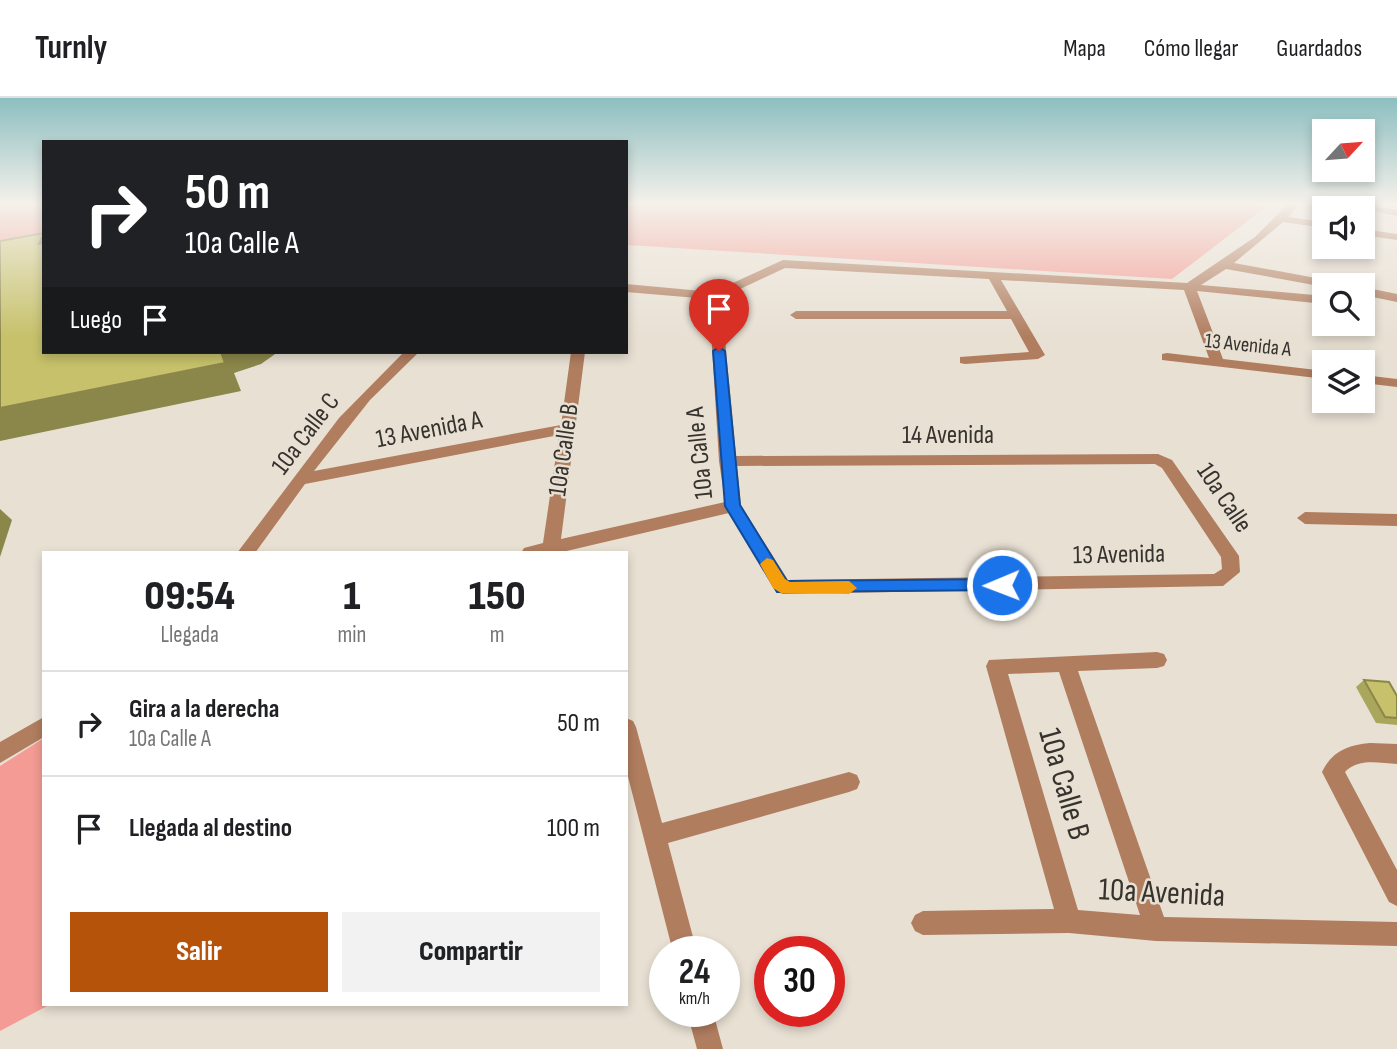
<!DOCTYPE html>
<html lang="es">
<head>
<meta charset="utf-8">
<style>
	body { margin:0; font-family:"Sofia Sans Condensed",sans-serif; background:#f2f2f2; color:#202124; height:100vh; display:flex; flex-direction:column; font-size:26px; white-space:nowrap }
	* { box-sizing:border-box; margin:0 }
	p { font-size:23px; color:#757577 }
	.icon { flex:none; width:38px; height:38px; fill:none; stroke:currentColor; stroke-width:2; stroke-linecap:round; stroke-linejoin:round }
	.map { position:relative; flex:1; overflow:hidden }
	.side { position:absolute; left:42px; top:453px; width:586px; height:455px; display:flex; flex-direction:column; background:#fff; border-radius:0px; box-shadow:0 4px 10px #0003 }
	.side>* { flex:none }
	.top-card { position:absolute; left:42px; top:42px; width:586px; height:214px; border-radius:0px; box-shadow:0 4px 10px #0003; background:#202124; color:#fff; overflow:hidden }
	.needle { width:46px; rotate:64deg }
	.tools { position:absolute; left:1312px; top:21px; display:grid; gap:14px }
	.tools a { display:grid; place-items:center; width:63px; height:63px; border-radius:0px; background:#fff; box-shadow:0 4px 10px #0003; font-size:35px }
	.speed { position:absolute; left:649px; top:838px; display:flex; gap:14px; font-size:35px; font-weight:700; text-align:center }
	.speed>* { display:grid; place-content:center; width:91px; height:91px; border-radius:50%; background:#fff; box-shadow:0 4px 10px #0003; line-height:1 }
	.speed small { font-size:18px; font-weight:400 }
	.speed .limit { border:10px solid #d22; background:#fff; color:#111 }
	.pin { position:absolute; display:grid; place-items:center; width:60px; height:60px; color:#fff; margin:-72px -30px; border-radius:50% 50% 50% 0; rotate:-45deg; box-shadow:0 0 7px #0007 }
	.pin .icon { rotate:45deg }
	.me { position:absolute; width:77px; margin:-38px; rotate:269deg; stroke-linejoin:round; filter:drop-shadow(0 0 5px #0008) }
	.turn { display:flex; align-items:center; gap:24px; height:147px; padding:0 28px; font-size:32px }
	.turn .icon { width:91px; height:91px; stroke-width:2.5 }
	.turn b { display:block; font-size:49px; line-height:60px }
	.then { display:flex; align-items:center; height:66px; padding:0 28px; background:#0003; gap:14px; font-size:26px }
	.eta { display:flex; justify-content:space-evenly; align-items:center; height:119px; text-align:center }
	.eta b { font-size:42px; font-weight:800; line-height:49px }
	.cta { display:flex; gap:14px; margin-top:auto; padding:14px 28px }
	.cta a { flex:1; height:80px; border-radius:0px; background:#b45309; color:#fff; font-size:28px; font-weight:800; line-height:80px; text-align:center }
	.cta a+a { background:#f2f2f2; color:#202124 }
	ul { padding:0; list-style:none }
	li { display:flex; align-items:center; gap:21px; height:105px; padding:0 28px; border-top:2px solid #e0e0e0 }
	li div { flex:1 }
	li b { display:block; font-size:26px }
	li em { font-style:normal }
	header { display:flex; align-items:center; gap:42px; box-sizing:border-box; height:98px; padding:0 35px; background:#fff; border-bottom:2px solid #e0e0e0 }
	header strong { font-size:33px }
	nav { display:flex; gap:38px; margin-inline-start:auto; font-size:24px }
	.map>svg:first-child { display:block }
	.green { fill:#f39b94 }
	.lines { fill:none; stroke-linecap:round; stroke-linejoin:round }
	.minor { fill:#b07d5f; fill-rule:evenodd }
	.wall { fill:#aaa65b }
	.shaded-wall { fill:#8b874a }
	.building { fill:#c6c16a; stroke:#8b874a; stroke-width:2 }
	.route { fill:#1a73e8; stroke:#114b97; stroke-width:2 }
	.slow { fill:#f59e0b }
	.labels { text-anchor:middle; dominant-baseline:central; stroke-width:5; stroke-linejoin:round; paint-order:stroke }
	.far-street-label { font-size:21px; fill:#36332e; stroke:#e8e0d3 }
	.street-label { font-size:26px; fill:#36332e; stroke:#e8e0d3 }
	.near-street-label { font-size:32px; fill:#36332e; stroke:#e8e0d3 }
</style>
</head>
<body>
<header>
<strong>Turnly</strong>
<nav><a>Mapa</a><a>Cómo llegar</a><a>Guardados</a></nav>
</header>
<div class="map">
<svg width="1397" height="951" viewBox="0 0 1397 951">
	<rect width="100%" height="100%" fill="#e8e0d3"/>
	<g class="green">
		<polygon points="0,106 44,106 44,151 0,158"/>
		<polygon points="626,106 1257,106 1266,109 1172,181 627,147"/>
		<polygon points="44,640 44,906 49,907 0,933 0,668"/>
	</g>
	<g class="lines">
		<g class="minor">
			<path d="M1288,106H1298L1289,119L1325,124V130L1283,124L1234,165L1332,183L1338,187L1325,189L1226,171L1201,187L1325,198V206L1197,193L1223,261L1325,273V281L1162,262V256L1167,255L1209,260L1184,192L1001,182L1045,257L1038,261L965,266L960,265V259L1029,254L1011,221H796L790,217L796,213H1007L989,181L785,170L721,200L736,358L1158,356L1172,362L1239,458L1240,474L1223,488L783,496L777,494L729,415L558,455H521L524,450L543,445L559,337L305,386L255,455H237L339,320L404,254H419L370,302L314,373L561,327L571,254H585L561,441L725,404L719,363L709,201L626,194V186L713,194L783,162L1187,185L1255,139ZM1155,366L1162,370L1221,459L1222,471L1214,476L788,482L741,408L737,368Z"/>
			<polygon points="1341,106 1362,106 1397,112 1397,118"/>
			<polygon points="1363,131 1397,136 1397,142 1363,137"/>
			<polygon points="1363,189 1397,196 1397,204 1363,197"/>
			<polygon points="1363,277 1397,281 1397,289 1363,285"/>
			<polygon points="1305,414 1397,416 1397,428 1305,426 1297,420"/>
			<path d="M1157,554L1164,556L1167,562L1164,568L1157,570L1078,573L1164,819L1397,824V848L1156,843L1069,835L923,837L915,833L911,825L915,817L923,813L1054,811L986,568L989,562ZM1059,574L1140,817L1078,812L1008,576Z"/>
			<polygon points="44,619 44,639 0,665 0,644"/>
			<polygon points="626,620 633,623 636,629 662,725 849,674 857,677 860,684 857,691 849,694 668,745 697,854 673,854 626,671"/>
			<path d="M1370,645L1397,646V666C1379,665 1358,660 1345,674L1397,772V808L1389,804L1322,674C1332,653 1348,647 1370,645Z"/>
			<polygon points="687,914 713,914 723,951 697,951"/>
		</g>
	</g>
	<polygon class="wall" points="1364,582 1397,598 1397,627 1376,625 1356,589"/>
	<g class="shaded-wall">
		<polygon points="44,135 44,153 39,146"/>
		<polygon points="221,254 278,254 261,266 234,275 241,293 0,343 0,310"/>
		<polygon points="0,411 12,422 0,459"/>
	</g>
	<g class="building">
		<polygon points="44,135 39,146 44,145 44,254 221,254 225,265 0,310 0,143"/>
		<polygon points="1364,582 1389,584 1397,598 1397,620 1385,619"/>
	</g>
	<linearGradient id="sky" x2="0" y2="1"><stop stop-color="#8cbec0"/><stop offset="0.44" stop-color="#f5f1eb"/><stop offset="1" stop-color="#f5f1eb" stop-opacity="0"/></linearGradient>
	<rect width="1397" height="239" fill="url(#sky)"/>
	<polygon class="route" points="719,249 725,253 740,407 787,483 1002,481 1008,483 1010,487 1008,492 777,494 725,408 713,253"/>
	<polygon class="slow" points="767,460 773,462 785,481 790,484 849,483 857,490 849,496 781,495 773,490 760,466"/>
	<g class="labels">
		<g class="far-street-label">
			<text transform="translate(1248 247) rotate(6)">13 Avenida A</text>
		</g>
		<g class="street-label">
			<text transform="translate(429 332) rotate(-11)">13 Avenida A</text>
			<text transform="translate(306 336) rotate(-53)">10a Calle C</text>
			<text x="948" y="337">14 Avenida</text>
			<text transform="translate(564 352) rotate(-82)">10a Calle B</text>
			<text transform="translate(700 355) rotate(-96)">10a Calle A</text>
			<text transform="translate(1224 400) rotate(56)">10a Calle</text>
			<text transform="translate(1119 457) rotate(-1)">13 Avenida</text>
		</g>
		<g class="near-street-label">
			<text transform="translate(1064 686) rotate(74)">10a Calle B</text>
			<text transform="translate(1162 795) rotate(3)">10a Avenida</text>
		</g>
	</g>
</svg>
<div class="tools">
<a><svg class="needle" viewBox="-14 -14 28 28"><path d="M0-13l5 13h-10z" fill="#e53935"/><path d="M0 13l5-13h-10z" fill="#757577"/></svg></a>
<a><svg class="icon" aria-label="sound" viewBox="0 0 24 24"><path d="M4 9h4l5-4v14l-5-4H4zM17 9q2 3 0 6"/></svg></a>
<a><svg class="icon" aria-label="search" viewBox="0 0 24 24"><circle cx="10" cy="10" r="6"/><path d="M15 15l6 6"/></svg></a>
<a><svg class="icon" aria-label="layers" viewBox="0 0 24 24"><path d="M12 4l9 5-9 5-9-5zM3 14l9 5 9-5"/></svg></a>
</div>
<div class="speed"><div>24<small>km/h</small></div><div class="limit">30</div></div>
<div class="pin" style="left:719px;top:253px;background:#d93025"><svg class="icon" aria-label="arrive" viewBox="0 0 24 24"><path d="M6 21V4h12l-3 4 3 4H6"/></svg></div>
<svg class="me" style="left:1002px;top:487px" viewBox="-20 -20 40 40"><circle r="17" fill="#1a73e8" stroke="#fff" stroke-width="3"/><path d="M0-11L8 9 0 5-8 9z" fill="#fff"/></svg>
<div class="top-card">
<div class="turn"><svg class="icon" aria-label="right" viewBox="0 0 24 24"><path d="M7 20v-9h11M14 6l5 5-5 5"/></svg><div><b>50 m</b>10a Calle A</div></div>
<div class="then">Luego<svg class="icon" aria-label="arrive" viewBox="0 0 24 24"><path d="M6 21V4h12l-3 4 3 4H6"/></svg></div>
</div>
<section class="side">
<div class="eta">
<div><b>09:54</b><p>Llegada</p></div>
<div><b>1</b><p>min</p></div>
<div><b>150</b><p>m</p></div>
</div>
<ul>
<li><svg class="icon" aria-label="right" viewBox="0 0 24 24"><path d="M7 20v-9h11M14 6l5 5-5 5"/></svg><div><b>Gira a la derecha</b><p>10a Calle A</p></div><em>50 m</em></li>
<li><svg class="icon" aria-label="arrive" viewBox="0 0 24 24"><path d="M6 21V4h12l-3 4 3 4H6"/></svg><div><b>Llegada al destino</b></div><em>100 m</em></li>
</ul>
<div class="cta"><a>Salir</a><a>Compartir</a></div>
</section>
</div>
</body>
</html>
